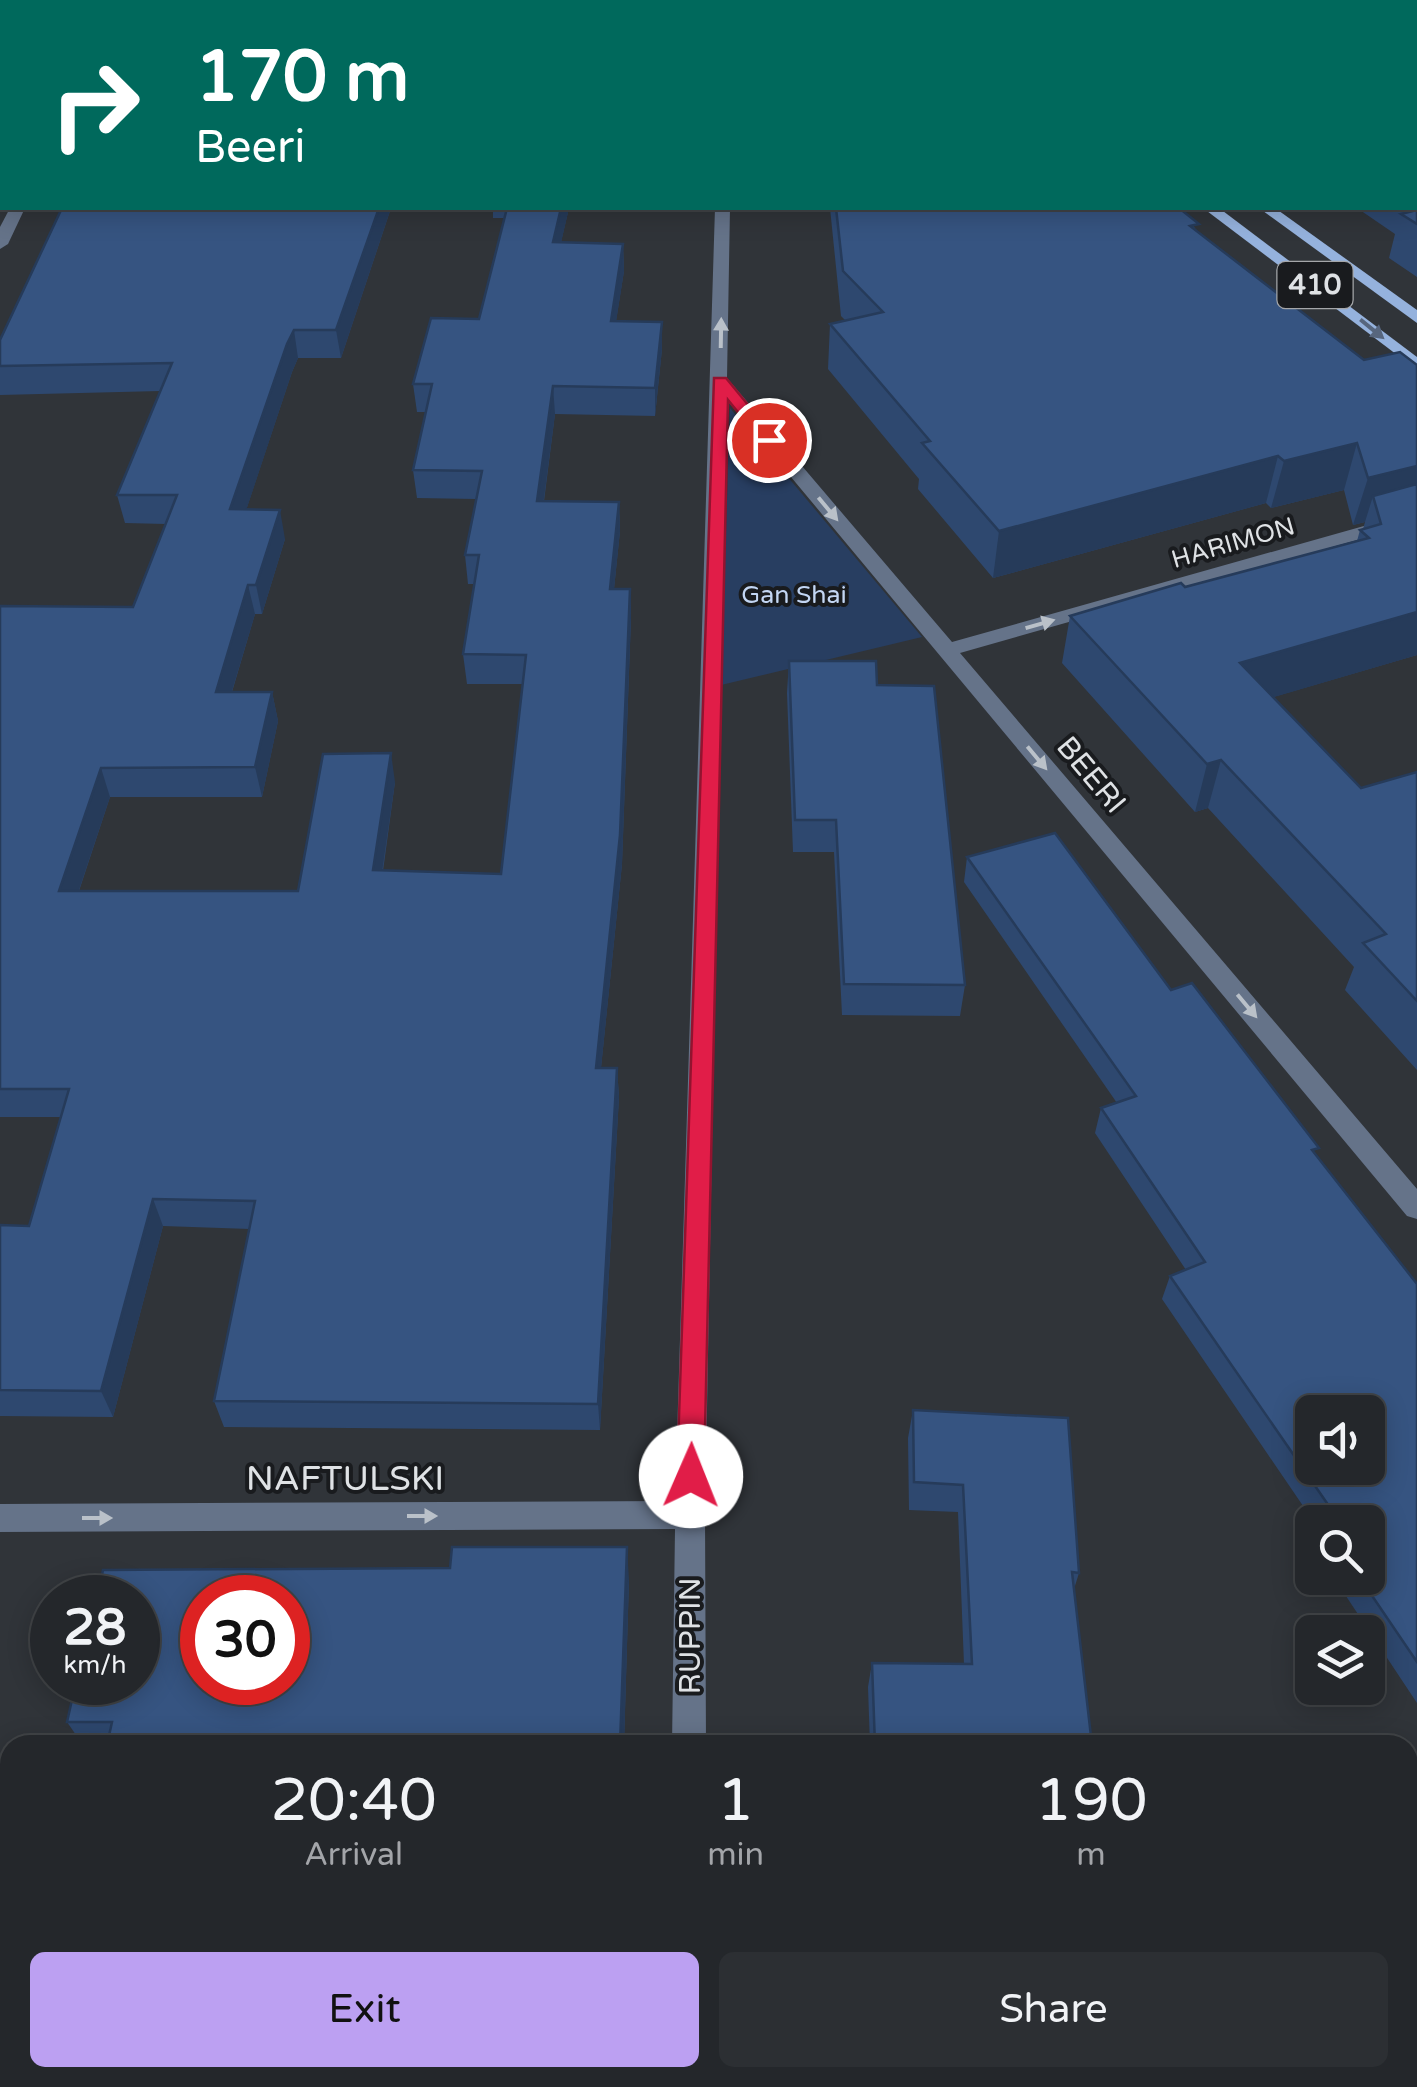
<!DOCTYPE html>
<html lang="en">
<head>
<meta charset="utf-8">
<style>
	body { margin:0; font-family:"Varela Round",sans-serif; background:#2c2f33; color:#f1f3f6; height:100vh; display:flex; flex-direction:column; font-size:38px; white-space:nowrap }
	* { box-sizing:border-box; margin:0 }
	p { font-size:32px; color:#a3a5a9 }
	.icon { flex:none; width:55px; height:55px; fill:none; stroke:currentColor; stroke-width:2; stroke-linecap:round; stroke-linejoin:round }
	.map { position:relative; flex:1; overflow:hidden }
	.drawer { position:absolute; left:0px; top:1735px; width:1418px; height:352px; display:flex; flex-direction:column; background:#24272b; border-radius:30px 30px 0 0; box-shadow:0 5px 25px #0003,0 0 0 2px #414447 }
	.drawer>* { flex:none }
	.guide { position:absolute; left:0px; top:0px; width:1418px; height:210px; box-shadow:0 5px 25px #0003,0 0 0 2px #414447; background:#00695c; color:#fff; overflow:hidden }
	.fabs { position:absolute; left:1295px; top:1395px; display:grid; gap:20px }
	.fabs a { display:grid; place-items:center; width:90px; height:90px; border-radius:15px; background:#24272b; box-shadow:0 5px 25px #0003,0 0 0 2px #414447; font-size:50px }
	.speed { position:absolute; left:30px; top:1575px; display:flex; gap:20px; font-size:50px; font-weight:700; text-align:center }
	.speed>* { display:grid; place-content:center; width:130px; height:130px; border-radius:50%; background:#24272b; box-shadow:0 5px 25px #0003,0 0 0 2px #414447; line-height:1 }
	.speed small { font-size:25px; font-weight:400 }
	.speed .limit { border:15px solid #d22; background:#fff; color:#111 }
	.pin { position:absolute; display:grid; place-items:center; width:85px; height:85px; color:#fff; margin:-42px; border:5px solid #fff; border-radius:50%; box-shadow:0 2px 10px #0007 }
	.me { position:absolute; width:110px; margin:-55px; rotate:1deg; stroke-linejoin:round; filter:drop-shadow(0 0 8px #0008) }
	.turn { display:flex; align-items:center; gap:35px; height:210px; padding:0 30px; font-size:45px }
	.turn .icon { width:130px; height:130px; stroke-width:2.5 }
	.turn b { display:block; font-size:70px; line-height:85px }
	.eta { display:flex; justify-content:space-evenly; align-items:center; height:170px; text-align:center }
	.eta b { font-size:60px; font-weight:600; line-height:70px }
	.primary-button { display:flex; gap:20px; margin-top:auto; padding:20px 30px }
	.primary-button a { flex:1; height:115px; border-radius:15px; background:#bca0f2; color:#111; font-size:40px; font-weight:600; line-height:115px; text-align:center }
	.primary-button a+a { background:#2c2f33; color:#f1f3f6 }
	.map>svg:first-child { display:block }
	.green { fill:#283e61 }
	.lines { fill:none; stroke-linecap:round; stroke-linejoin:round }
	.minor { fill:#657389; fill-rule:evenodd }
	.major { fill:#95b2dd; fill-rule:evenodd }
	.wall { fill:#2e486f }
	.shaded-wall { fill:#263b5a }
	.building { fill:#365481; stroke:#263b5a; stroke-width:2.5; fill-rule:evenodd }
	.oneway { fill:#57667e }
	.oneway2 { fill:#bac1c9 }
	.route { fill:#e11d48; stroke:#92132f; stroke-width:2.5 }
	.labels { text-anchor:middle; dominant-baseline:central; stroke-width:8; stroke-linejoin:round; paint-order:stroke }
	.far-street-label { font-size:25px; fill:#dfe2e5; stroke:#191b1e }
	.far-park-label { font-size:25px; fill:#c3d6f3; stroke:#191b1e }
	.shield { fill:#191b1e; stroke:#a4a6a9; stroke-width:2.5 }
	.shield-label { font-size:28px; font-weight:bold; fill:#dfe2e5 }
	.street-label { font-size:30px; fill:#dfe2e5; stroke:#191b1e }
	.near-street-label { font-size:35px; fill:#dfe2e5; stroke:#191b1e }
</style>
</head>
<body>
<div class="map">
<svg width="1417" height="2087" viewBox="0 0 1417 2087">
	<rect width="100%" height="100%" fill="#303439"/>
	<polygon class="green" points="730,408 922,637 721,685"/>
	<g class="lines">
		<g class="minor">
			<polygon points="719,0 731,0 732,2 719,2"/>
			<polygon points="10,208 25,208 8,244 0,249 0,227"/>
			<polygon points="715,208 730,208 727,378 952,642 1417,511 1417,523 960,653 1417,1189 1417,1219 1407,1216 726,399 705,1515 706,1745 672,1745 675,1529 0,1532 0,1504 675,1501"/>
			<polygon points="671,2078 707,2078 708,2087 670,2087"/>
		</g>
		<g class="major">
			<rect x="0" y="56" width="2" height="8"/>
			<rect x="0" y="79" width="2" height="8"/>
			<polygon points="1203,208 1219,208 1417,357 1417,370"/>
			<polygon points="1259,208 1275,208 1417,310 1417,323"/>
		</g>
	</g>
	<g class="wall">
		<polygon points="783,0 1417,0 1417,277 1389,258 1395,234 1357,208 1415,208 1415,2 783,2"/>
		<polygon points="62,208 391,208 341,358 298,358 292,372 246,510 285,539 262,614 255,614 232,692 272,692 278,721 262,797 110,797 79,891 298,891 395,782 383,871 501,874 523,684 467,684 463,654 474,584 468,584 465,555 476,499 417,498 413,470 426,412 417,412 413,384 479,319 504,218 493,218 493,208 569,208 561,242 623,244 624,271 616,321 662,322 662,349 655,416 555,414 544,501 619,502 620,531 614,589 630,589 631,618 622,864 601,1068 617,1068 619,1097 600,1430 224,1427 214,1401 250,1229 163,1226 113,1417 0,1416 0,1225 29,1226 61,1117 0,1117 0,606 133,607 166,524 125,523 117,495 160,391 0,395 0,340"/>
		<polygon points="830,208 1179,208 1198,232 1364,360 1417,365 1417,655 1273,697 1361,788 1417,772 1417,1070 1345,990 1354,967 1208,808 1195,812 1062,663 1070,616 1185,587 1357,541 1360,530 1363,529 1365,522 1353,525 1344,490 1271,508 1266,503 993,578 918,489 919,479 828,369 830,324 845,320 841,316"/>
		<polygon points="789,661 877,685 965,985 960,1016 842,1015 834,852 793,852 787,693"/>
		<polygon points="967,857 1171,990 1316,1156 1417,1284 1417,1703 1334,1578 1368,1578 1368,1522 1314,1522 1162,1299 1170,1276 1186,1270 1095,1133 1101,1108 1117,1103 964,882"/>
		<polygon points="913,1410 1079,1573 1074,1589 1092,1745 870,1745 868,1687 872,1663 964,1664 958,1512 909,1510 908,1438"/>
		<polygon points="629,1580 624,1745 83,1745 67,1722"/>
		<polygon points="1080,2078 1225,2078 1226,2087 1080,2087"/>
	</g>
	<g class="shaded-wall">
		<polygon points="1075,0 1093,0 1092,2 1063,2"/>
		<polygon points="379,208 391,208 341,358 336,330"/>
		<polygon points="561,208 569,208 555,269 553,242"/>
		<polygon points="623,244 624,271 612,348 611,321"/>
		<polygon points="662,322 662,349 655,416 655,388"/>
		<polygon points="294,330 298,358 292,372 237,538 230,509 287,344"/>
		<polygon points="553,386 555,414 540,529 537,501"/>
		<polygon points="1357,443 1344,490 1271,508 1284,461"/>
		<polygon points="1278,456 1266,503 993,578 999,531"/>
		<polygon points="1417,466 1417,509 1373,496 1365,522 1353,525 1368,478"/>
		<polygon points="619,502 620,531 611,618 610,589"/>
		<polygon points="280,510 285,539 262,614 256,585"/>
		<polygon points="248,585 255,614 223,721 216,692"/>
		<polygon points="630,589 631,618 622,864 598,1097 596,1068"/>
		<polygon points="1417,612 1417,655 1227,711 1240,663"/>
		<polygon points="272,692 278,721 262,797 255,767"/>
		<polygon points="391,753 395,782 378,900 373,870"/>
		<polygon points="1221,760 1208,808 1195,812 1207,764"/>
		<polygon points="101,768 110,797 69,920 59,891"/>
		<polygon points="617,1068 619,1097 600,1430 598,1404"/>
		<polygon points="153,1199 163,1226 113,1417 101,1391"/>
		<polygon points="627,1547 629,1580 624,1745 620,1745"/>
	</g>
	<g class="building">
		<polygon points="783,0 1075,0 1063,2 783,2"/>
		<polygon points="1098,0 1417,0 1417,196 1415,195 1415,2 1102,2"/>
		<polygon points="62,208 379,208 336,330 294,330 287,344 230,509 280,510 256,585 248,585 216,692 272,692 255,767 101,768 59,891 298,891 323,754 391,753 373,870 501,874 526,655 463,654 479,555 465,555 482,471 413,470 432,384 413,384 431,318 479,319 507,208 561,208 553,242 623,244 611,321 662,322 655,388 553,386 537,501 619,502 610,589 630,589 620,835 596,1068 617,1068 598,1404 214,1401 255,1201 153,1199 101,1391 0,1390 0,1225 29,1226 69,1089 0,1089 0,606 133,607 177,495 117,495 172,363 0,366 0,340"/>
		<polygon points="836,208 1179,208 1199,224 1190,226 1364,360 1400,352 1417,365 1417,466 1368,478 1357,443 1284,461 1278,456 999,531 922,443 930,441 830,324 883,312 843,271"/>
		<polygon points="1417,210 1417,224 1401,214"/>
		<polygon points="1417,484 1417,612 1240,663 1361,788 1417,772 1417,1001 1363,943 1386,934 1221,760 1207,764 1070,616 1181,583 1185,587 1369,538 1360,530 1381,524 1373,496"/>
		<polygon points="789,661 876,661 877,685 934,686 965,985 844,984 836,820 795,820"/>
		<path d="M1055,833L1171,990L1192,983L1319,1148L1312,1150L1417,1284V1662L1360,1578H1368V1522H1340L1170,1276L1205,1262L1101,1108L1136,1096L967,857ZM1312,1412H1368V1468H1312Z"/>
		<polygon points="913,1410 1068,1418 1079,1573 1072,1572 1092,1745 875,1745 872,1663 972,1664 963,1485 914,1482"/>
		<path d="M452,1547H627L620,1745H107L112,1722H67L76,1682H138V1598H97L103,1570L450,1568ZM202,1598H288V1682H202Z"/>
		<polygon points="1091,2078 1225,2078 1226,2087 1091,2087"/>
		<polygon points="899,2081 993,2087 899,2087"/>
	</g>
	<defs><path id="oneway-solid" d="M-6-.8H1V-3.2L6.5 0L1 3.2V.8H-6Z" transform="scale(2.5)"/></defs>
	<use class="oneway" href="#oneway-solid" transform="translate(1372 329) rotate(39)"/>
	<g class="oneway2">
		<use href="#oneway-solid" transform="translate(721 333) rotate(-89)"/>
		<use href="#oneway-solid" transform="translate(828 509) rotate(50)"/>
		<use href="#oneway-solid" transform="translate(1040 624) rotate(-16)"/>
		<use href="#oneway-solid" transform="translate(1037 758) rotate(50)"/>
		<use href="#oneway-solid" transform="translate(1247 1006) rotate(50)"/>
		<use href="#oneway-solid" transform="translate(422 1516)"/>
		<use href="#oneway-solid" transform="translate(97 1518)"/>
	</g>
	<polygon class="route" points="714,378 726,378 777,440 763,443 728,400 704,1476 700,1485 691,1488 681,1485 677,1476"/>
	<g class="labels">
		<g class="far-street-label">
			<text transform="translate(1233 543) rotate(-16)">HARIMON</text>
		</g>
		<g class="far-park-label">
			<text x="794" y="595">Gan Shai</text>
		</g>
		<rect class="shield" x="1277.5" y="262" width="75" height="46" rx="8"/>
		<g class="shield-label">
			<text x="1315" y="285">410</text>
		</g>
		<g class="street-label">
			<text transform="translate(1091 775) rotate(50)">BEERI</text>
			<text transform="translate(690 1636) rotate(-90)">RUPPIN</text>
		</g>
		<g class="near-street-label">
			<text x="345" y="1479">NAFTULSKI</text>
		</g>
	</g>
</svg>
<div class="fabs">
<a><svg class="icon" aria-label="sound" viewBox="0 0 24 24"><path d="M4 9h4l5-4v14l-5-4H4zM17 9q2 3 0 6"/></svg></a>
<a><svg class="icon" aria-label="search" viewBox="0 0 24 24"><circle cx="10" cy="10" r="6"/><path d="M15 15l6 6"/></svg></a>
<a><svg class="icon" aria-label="layers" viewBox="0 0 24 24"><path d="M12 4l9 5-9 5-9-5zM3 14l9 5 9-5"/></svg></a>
</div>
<div class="speed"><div>28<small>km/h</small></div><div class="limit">30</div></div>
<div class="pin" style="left:769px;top:440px;background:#d93025"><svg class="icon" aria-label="arrive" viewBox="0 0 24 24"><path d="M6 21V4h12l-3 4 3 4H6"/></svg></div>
<svg class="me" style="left:691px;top:1476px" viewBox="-20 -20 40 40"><circle r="19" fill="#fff"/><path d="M0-13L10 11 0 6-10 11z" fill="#e11d48"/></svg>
<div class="guide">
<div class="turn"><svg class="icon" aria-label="right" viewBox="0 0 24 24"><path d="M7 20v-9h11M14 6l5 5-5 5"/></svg><div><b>170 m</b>Beeri</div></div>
</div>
<section class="drawer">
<div class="eta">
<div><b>20:40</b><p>Arrival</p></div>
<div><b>1</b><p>min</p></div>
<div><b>190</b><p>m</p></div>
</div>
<div class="primary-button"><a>Exit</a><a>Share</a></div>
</section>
</div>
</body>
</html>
